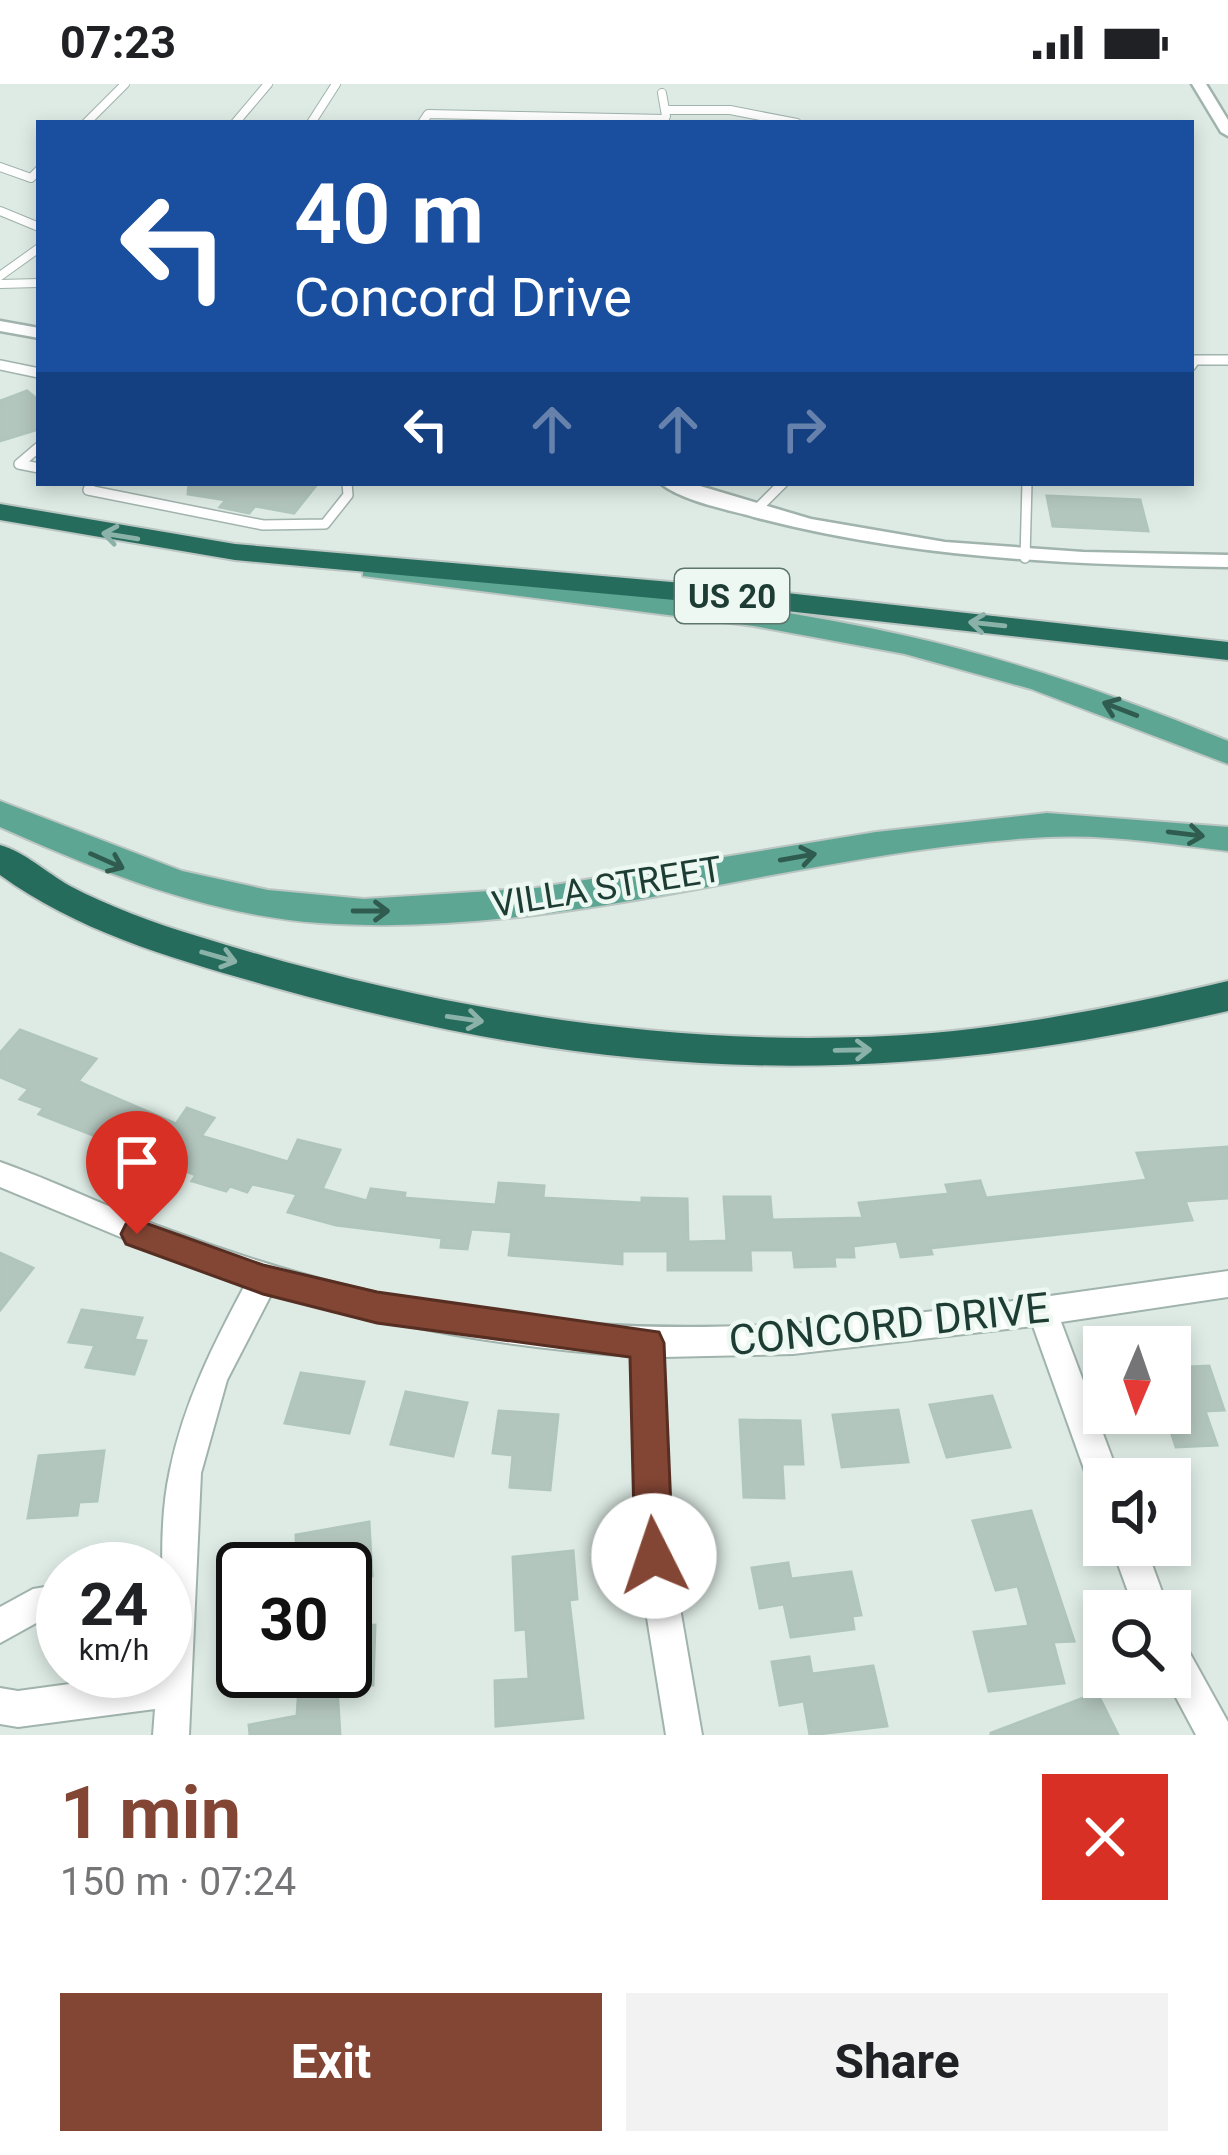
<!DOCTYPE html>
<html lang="en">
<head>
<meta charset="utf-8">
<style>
	body { margin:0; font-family:Roboto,sans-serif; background:#f2f2f2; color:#202124; height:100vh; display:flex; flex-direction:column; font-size:45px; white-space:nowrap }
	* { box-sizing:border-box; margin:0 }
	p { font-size:39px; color:#757577 }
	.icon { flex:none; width:66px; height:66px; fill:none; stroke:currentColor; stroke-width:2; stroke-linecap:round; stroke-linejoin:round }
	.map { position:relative; height:1651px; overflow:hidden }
	.details { display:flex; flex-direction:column; background:#fff; flex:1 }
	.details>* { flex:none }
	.banner { position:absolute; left:36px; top:36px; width:1158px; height:366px; border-radius:0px; box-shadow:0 6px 18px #0003; background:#1a4fa0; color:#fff; overflow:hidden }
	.needle { width:78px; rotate:182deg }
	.controls { position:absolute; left:1083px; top:1242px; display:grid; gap:24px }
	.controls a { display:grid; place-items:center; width:108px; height:108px; border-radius:0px; background:#fff; box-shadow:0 6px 18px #0003; font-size:60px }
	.speed { position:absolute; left:36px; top:1458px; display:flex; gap:24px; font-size:60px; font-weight:700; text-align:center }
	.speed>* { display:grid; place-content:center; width:156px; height:156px; border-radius:50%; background:#fff; box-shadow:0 6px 18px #0003; line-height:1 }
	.speed small { font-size:30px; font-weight:400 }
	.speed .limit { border:6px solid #111; border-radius:18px; background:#fff; color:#111 }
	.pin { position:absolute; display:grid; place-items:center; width:102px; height:102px; color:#fff; margin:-123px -51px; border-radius:50% 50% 50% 0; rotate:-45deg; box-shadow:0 0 12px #0007 }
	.pin .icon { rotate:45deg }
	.me { position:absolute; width:132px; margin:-66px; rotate:356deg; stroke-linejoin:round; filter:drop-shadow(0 0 9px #0008) }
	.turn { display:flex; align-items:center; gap:42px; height:252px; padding:0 60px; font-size:54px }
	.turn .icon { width:156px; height:156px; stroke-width:2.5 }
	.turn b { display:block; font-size:84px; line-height:102px }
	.lanes { display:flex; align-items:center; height:114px; padding:0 60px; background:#0003; justify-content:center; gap:60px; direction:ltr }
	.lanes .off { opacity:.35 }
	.round { display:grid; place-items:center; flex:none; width:126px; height:126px; border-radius:0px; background:#f2f2f2 }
	.summary { display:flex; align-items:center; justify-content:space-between; height:204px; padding:0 60px }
	h1 { font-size:72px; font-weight:700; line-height:90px; color:#844634 }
	.button { display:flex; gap:24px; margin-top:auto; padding:24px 60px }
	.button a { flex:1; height:138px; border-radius:0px; background:#844634; color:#fff; font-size:48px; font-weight:700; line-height:138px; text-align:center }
	.button a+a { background:#f2f2f2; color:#202124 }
	.status { display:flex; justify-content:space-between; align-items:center; height:84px; padding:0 60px; background:#fff; direction:ltr }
	.status svg { height:33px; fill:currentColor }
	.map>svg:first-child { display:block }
	.building { fill:#b3c6be; stroke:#b0c6bc; stroke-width:3 }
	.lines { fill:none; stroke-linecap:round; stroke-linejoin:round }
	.service-far1-casing { stroke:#a0b3ac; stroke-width:10 }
	.service-casing { stroke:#a0b3ac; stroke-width:12 }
	.minor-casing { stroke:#a0b3ac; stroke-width:4 }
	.tertiary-casing { stroke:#a0b3ac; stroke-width:5 }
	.primary-casing { stroke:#bbc5c2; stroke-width:4 }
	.motorway-casing { stroke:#bbc5c2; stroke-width:4 }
	.service-far1 { stroke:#fff; stroke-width:8 }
	.service { stroke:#fff; stroke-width:9 }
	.minor { fill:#fff; fill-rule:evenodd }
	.tertiary { fill:#fff; fill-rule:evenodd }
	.primary { fill:#5da693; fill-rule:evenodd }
	.motorway { fill:#266c5d; fill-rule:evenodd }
	.oneway { stroke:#8ab2a8 }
	.oneway2 { stroke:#305c50 }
	.route { fill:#844634; stroke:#562e22; stroke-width:3 }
	.labels { text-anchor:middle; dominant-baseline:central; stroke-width:9; stroke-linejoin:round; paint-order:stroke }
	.shield { fill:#eef8f3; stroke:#5c756d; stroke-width:3 }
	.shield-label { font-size:33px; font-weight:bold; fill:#1d3d34 }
	.street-label { font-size:36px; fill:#1d3d34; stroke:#eef8f3 }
	.near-street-label { font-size:42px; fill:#1d3d34; stroke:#eef8f3 }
</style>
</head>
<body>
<div class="status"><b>07:23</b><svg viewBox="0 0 49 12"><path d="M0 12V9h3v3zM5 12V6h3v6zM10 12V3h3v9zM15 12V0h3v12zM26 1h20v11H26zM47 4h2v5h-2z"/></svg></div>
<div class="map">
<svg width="1228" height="1651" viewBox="0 0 1228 1651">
	<rect width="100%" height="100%" fill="#deebe5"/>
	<g class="building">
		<polygon points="27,307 39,317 39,345 0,357 0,317"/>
		<polygon points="189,399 318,399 294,429 255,422 249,429 220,423 226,416 188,410"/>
		<polygon points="1047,412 1140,416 1148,447 1053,442"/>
		<polygon points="20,946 96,975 78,997 90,1003 176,1040 187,1024 214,1034 201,1052 288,1078 298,1056 340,1066 322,1105 367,1117 371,1105 405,1109 404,1114 496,1121 499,1099 544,1102 543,1114 642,1119 642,1114 687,1115 688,1158 727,1157 724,1113 770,1113 772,1136 863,1134 859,1119 949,1110 946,1101 980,1097 986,1114 1147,1096 1137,1069 1228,1063 1228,1114 1185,1117 1192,1136 930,1164 932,1170 901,1173 897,1157 853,1162 854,1173 834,1173 835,1182 795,1183 793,1166 750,1166 751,1186 668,1186 668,1167 622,1167 622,1180 509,1171 512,1148 471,1145 467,1165 441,1163 442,1154 336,1141 288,1128 297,1110 252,1100 247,1108 230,1102 226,1107 192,1097 196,1091 39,1030 44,1024 20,1015 29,1005 0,993 0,969"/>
		<polygon points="0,1169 33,1184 0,1226"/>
		<polygon points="82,1226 142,1234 134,1256 146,1257 134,1290 86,1283 95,1261 69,1258"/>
		<polygon points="1209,1282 1224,1326 1205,1327 1217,1361 1176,1363 1165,1329 1170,1329 1170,1284"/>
		<polygon points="301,1289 364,1298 349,1349 285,1339"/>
		<polygon points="406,1308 467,1319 453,1372 391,1360"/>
		<polygon points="992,1312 1010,1363 947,1373 930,1321"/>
		<polygon points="898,1326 908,1378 842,1383 833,1331"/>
		<polygon points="499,1327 558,1331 550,1406 510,1403 513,1371 493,1369"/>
		<polygon points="740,1336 800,1337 803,1380 782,1380 784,1414 744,1413"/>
		<polygon points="104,1367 97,1417 79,1418 77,1431 28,1434 39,1372"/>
		<polygon points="1031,1427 1074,1557 1053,1558 1064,1599 989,1607 974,1548 1029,1542 1018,1502 996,1506 973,1437"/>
		<polygon points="369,1438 372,1492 345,1496 345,1485 297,1485 296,1451"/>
		<polygon points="573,1467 577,1515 569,1516 583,1634 496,1642 495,1597 529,1595 526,1545 516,1546 513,1473"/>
		<polygon points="788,1479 791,1495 851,1488 861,1531 852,1532 854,1545 791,1553 784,1520 760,1524 752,1484"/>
		<polygon points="375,1541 373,1601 345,1603 345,1543"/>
		<polygon points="809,1573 812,1590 873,1582 887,1642 810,1651 804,1617 780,1621 772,1578"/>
		<polygon points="300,1587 336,1587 340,1651 250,1651 249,1641 297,1632"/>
		<polygon points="1097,1609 1118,1651 991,1651 991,1649"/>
	</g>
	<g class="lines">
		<defs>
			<g id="service-far1">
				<polyline points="662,9 666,32"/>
				<polyline points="666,26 730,26 797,39"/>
				<polyline points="86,39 125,0"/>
				<polyline points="235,39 268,0"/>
				<polyline points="311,39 336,0"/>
				<polyline points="422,39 428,30 665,35"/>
				<polyline points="0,83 31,94 39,86"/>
				<polyline points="0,127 39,143"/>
				<polyline points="0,192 39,164"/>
				<polyline points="0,200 39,199"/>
			</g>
			<g id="service">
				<polyline points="0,281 39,289"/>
				<polyline points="1191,282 1195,276 1228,276"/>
				<polyline points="39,363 19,380 39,384"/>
				<polyline points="91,399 88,406 263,441 325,440 348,411 347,399"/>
				<polyline points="754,428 783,399"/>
				<polyline points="1025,474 1027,399"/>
			</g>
			<g id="minor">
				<path d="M0,1078C54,1097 107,1123 161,1143C237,1172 316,1196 396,1213C687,1276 942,1226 1228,1187V1213L1061,1238L1120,1395H1104V1412L1093,1407L1088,1396L1033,1242L793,1270L663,1273L671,1472L702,1651H666L637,1472L632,1272C509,1264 390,1243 273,1207L227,1296L201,1389L189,1651H153L155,1625L18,1643L0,1640V1604L18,1607L165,1587C165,1522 156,1449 170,1386C184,1318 214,1259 246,1199L147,1164L0,1103Z"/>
				<polygon points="1111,1461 1145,1461 1169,1527 1135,1527"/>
				<polygon points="63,1500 63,1534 38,1538 0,1559 0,1523 33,1505"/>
				<polygon points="1170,1550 1182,1555 1228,1638 1228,1651 1196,1651 1165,1593 1170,1593"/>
			</g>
			<g id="tertiary">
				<polygon points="1192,0 1206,0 1228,36 1228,52 1221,48"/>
				<polygon points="0,237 39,244 39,254 0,247"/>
				<path d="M660,399H690L811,435L945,458L1083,468L1228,471V483C1067,481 910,474 754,433C726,425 682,417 660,399Z"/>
			</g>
			<g id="primary">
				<path d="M373,477C551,500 732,512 907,552C1018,577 1123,614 1228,657V680L1031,605L905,570L754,542L363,492V480Z"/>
				<path d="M0,717L182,787L268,806L364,815L536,804L876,748L1047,729L1228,743V767C1168,760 1108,750 1047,753C804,766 566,856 320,839C208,831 101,788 0,743Z"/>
			</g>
			<g id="motorway">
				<polygon points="0,420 235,460 751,505 1228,558 1228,576 751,523 235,476 0,436"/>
				<path d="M0,761C25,768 47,789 70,802C110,823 154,839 197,852C434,926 684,969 932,949C1032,940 1131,920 1228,897V927C883,1007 618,999 276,904C181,877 81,850 0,791Z"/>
			</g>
		</defs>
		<use href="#service-far1" class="service-far1-casing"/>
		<use href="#service" class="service-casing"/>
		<use href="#minor" class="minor-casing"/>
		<use href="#tertiary" class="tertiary-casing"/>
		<use href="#primary" class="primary-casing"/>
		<use href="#motorway" class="motorway-casing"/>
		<use href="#service-far1" class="service-far1"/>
		<use href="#service" class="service"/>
		<use href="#minor" class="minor"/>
		<use href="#tertiary" class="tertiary"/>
		<use href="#primary" class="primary"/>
		<use href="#motorway" class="motorway"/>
	</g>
	<defs><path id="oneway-shaft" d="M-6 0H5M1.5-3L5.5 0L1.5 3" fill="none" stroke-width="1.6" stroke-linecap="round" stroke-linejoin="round" transform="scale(3)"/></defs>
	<g class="oneway">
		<use href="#oneway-shaft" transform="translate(120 452) rotate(-171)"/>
		<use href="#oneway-shaft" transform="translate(987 540) rotate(-174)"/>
		<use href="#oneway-shaft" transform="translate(219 873) rotate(16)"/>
		<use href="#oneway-shaft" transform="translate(465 935) rotate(8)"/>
		<use href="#oneway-shaft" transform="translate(853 966) rotate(-1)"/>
	</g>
	<g class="oneway2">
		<use href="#oneway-shaft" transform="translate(1120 625) rotate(-159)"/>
		<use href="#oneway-shaft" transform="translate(1186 750) rotate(7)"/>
		<use href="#oneway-shaft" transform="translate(798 773) rotate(-10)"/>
		<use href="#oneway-shaft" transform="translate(107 777) rotate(24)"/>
		<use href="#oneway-shaft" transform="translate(371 827)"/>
	</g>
	<polygon class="route" points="137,1136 263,1181 377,1208 659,1248 664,1259 673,1472 667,1485 654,1490 641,1485 635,1472 630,1273 377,1239 263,1210 126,1160 121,1150 126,1140"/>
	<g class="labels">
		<rect class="shield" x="675" y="485" width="114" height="54" rx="9"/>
		<g class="shield-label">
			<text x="732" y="512">US 20</text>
		</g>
		<g class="street-label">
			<text transform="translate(607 803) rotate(-9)">VILLA STREET</text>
		</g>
		<g class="near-street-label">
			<text transform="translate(889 1240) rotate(-6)">CONCORD DRIVE</text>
		</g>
	</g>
</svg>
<div class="controls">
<a><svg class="needle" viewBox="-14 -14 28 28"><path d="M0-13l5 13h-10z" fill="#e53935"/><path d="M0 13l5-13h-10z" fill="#757577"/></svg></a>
<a><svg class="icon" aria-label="sound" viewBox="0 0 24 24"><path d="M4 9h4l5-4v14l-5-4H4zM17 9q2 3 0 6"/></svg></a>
<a><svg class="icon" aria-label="search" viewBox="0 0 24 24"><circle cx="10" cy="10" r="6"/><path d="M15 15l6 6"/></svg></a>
</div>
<div class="speed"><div>24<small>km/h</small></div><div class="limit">30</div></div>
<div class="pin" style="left:137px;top:1150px;background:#d93025"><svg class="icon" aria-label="arrive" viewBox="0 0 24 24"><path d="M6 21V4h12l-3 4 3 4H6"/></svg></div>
<svg class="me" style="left:654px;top:1472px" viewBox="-20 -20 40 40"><circle r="19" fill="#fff"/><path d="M0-13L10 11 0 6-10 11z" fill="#844634"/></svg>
<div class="banner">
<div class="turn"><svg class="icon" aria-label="left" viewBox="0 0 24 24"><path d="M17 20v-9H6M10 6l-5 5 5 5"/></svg><div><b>40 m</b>Concord Drive</div></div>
<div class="lanes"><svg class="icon" aria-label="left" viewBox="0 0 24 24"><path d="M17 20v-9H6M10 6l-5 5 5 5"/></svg><svg class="icon off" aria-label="ahead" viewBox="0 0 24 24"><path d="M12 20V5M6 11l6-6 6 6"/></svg><svg class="icon off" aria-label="ahead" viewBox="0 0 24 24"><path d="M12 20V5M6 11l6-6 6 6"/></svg><svg class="icon off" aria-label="right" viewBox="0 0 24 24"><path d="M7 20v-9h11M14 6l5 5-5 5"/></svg></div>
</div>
</div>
<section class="details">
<div class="summary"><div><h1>1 min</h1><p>150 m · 07:24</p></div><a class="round" style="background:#d93025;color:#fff"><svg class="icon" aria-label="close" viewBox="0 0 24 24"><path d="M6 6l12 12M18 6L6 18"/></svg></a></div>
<div class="button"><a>Exit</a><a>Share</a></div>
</section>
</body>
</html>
